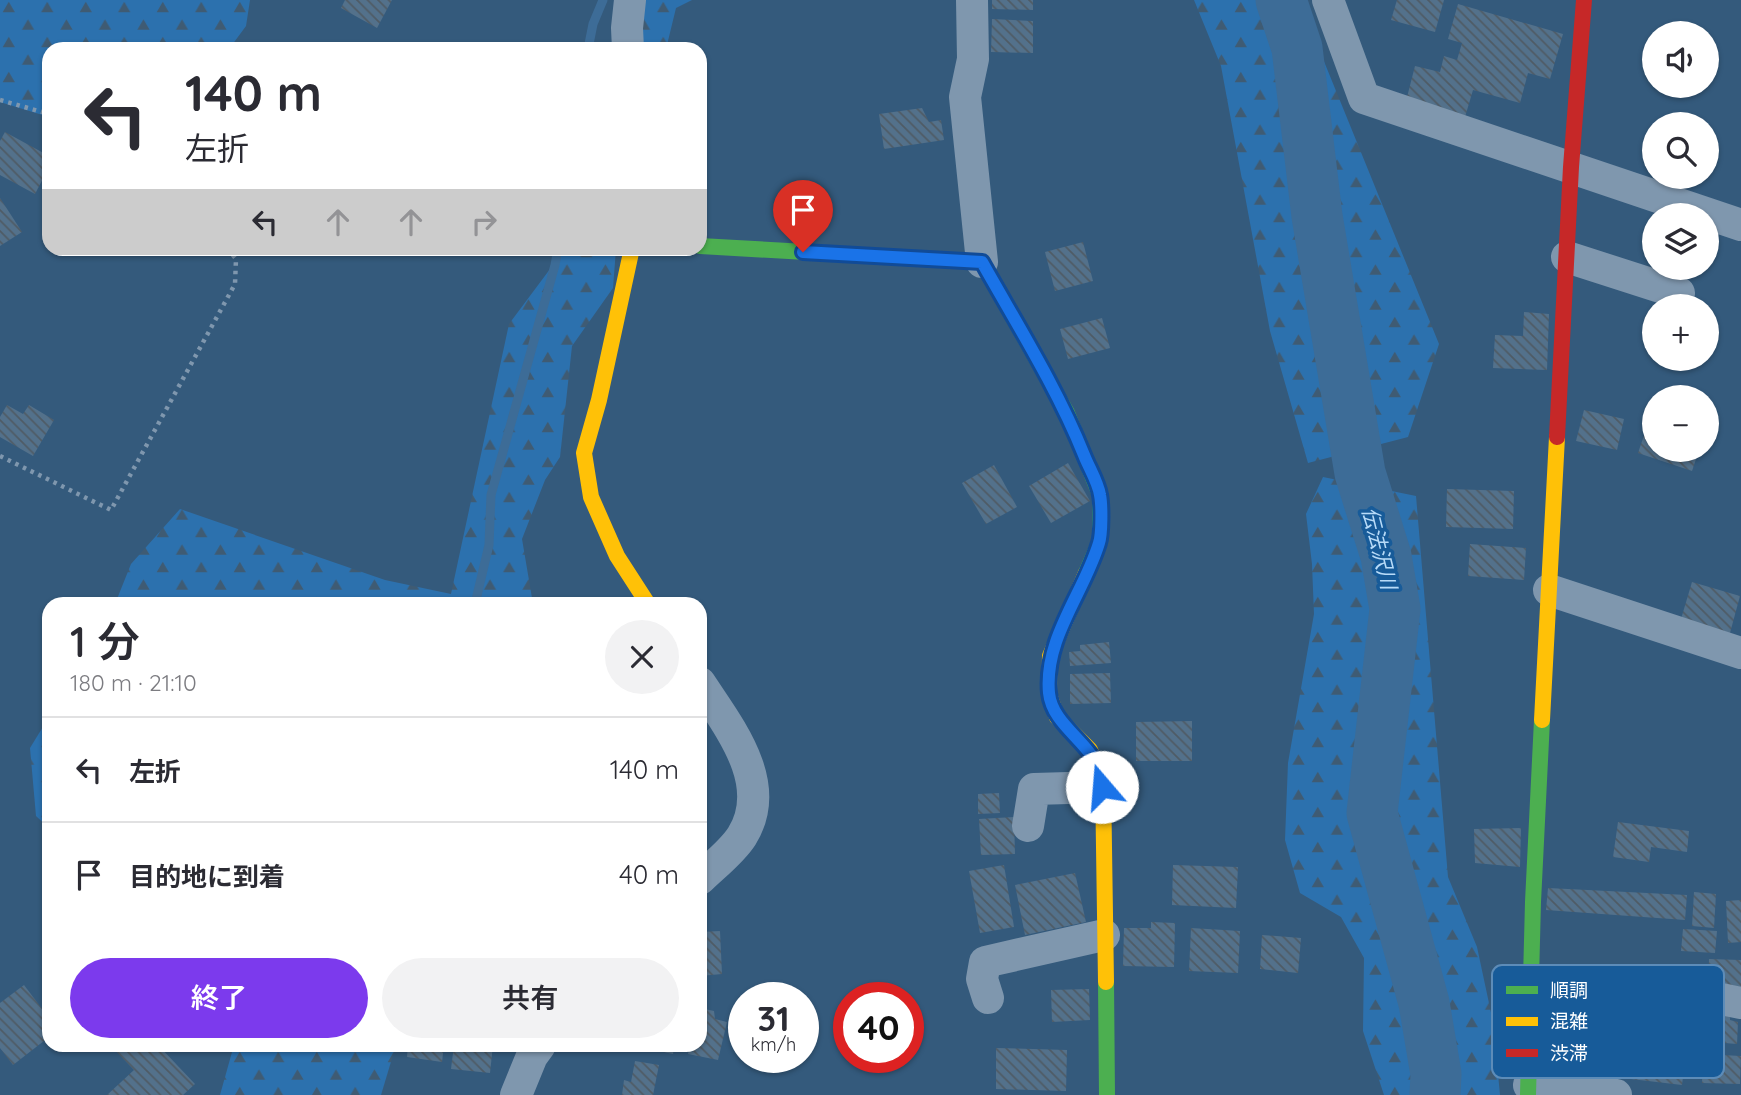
<!DOCTYPE html>
<html lang="ja">
<head>
<meta charset="utf-8">
<style>
	body { margin:0; font-family:Quicksand,"Noto Sans JP",sans-serif; background:#f2f2f3; color:#2b2b33; height:100vh; display:flex; flex-direction:column; font-size:26px; white-space:nowrap }
	* { box-sizing:border-box; margin:0 }
	p { font-size:23px; color:#7c7c81 }
	.icon { flex:none; width:38px; height:38px; fill:none; stroke:currentColor; stroke-width:2; stroke-linecap:round; stroke-linejoin:round }
	.map { position:relative; flex:1; overflow:hidden }
	.side { position:absolute; left:42px; top:597px; width:665px; height:455px; display:flex; flex-direction:column; background:#fff; border-radius:21px; box-shadow:0 2px 5px #0004 }
	.side>* { flex:none }
	.top-card { position:absolute; left:42px; top:42px; width:665px; height:214px; border-radius:21px; box-shadow:0 2px 5px #0004; background:#fff; color:#2b2b33; overflow:hidden }
	.controls { position:absolute; left:1642px; top:21px; display:grid; gap:14px }
	.controls a { display:grid; place-items:center; width:77px; height:77px; border-radius:50%; background:#fff; box-shadow:0 2px 5px #0004; font-size:35px }
	.speed { position:absolute; left:728px; top:982px; display:flex; gap:14px; font-size:35px; font-weight:700; text-align:center }
	.speed>* { display:grid; place-content:center; width:91px; height:91px; border-radius:50%; background:#fff; box-shadow:0 2px 5px #0004; line-height:1 }
	.speed small { font-size:18px; font-weight:400 }
	.speed .limit { border:10px solid #d22; background:#fff; color:#111 }
	.pin { position:absolute; display:grid; place-items:center; width:60px; height:60px; color:#fff; margin:-72px -30px; border-radius:50% 50% 50% 0; rotate:-45deg; box-shadow:0 0 7px #0007 }
	.pin .icon { rotate:45deg }
	.me { position:absolute; width:77px; margin:-38px; rotate:342deg; stroke-linejoin:round; filter:drop-shadow(0 0 5px #0008) }
	.turn { display:flex; align-items:center; gap:24px; height:147px; padding:0 28px; font-size:32px }
	.turn .icon { width:91px; height:91px; stroke-width:2.5 }
	.turn b { display:block; font-size:49px; line-height:60px }
	.lanes { display:flex; align-items:center; height:66px; padding:0 28px; background:#0003; justify-content:center; gap:35px; direction:ltr }
	.lanes .off { opacity:.35 }
	.round { display:grid; place-items:center; flex:none; width:74px; height:74px; border-radius:37px; background:#f2f2f3 }
	.head { display:flex; align-items:center; justify-content:space-between; height:119px; padding:0 28px }
	h1 { font-size:42px; font-weight:600; line-height:52px }
	.primary-button { display:flex; gap:14px; margin-top:auto; padding:14px 28px }
	.primary-button a { flex:1; height:80px; border-radius:42px; background:#7c3aed; color:#fff; font-size:28px; font-weight:600; line-height:80px; text-align:center }
	.primary-button a+a { background:#f2f2f3; color:#2b2b33 }
	ul { padding:0; list-style:none }
	li { display:flex; align-items:center; gap:21px; height:105px; padding:0 28px; border-top:2px solid #e1e1e2 }
	li div { flex:1 }
	li b { display:block; font-size:26px }
	li em { font-style:normal }
	.map>svg:first-child { display:block }
	.forest { fill:url(#forest-firs) }
	.lines { fill:none; stroke-linecap:round; stroke-linejoin:round }
	.stream { stroke:#3d6c97; stroke-width:9 }
	.river { stroke:#3d6c97; stroke-width:51 }
	.building { fill:url(#building-back-hatch) }
	.path { stroke:#7f97ae; stroke-width:4.5; stroke-dasharray:3.5 5; stroke-linecap:butt }
	.street { stroke:#7f97ae; stroke-width:32 }
	.fast { stroke:#4caf50; stroke-width:16 }
	.slow { stroke:#ffc107; stroke-width:16 }
	.jam { stroke:#c62828; stroke-width:16 }
	.route-casing { stroke:#114b97; stroke-width:18 }
	.route { stroke:#1a73e8; stroke-width:12 }
	.labels { text-anchor:middle; dominant-baseline:central; stroke-width:7; stroke-linejoin:round; paint-order:stroke }
	.water-label { font-size:21px; font-style:italic; fill:#b8dbf8; stroke:#175b99 }
	.key { fill:#175b99; stroke:#5d8cb8; stroke-width:2 }
	.key-label { font-size:19px; fill:#fff }
</style>
</head>
<body>
<div class="map">
<svg width="1741" height="1095" viewBox="0 0 1741 1095">
	<defs>
		<pattern id="forest-firs" width="22" height="20" patternUnits="userSpaceOnUse" patternTransform="scale(1.75)"><rect width="22" height="20" fill="#2c71ae"/><path d="M5 1l3.5 6h-7zM16 11l3.5 6h-7z" fill="#3f5b73"/></pattern>
		<pattern id="building-back-hatch" width="6" height="6" patternUnits="userSpaceOnUse" patternTransform="scale(1.75)"><rect width="6" height="6" fill="#53718b"/><path d="M-1 5l2 2M0 0l6 6M5-1l2 2" fill="none" stroke="#4f5b65"/></pattern>
	</defs>
	<rect width="100%" height="100%" fill="#345a7c"/>
	<g class="forest">
		<polygon points="0,0 250,0 246,26 229,49 49,49 49,117 0,102"/>
		<polygon points="640,0 692,0 676,8 666,49 607,49"/>
		<polygon points="1194,0 1299,0 1439,344 1408,437 1308,463 1270,331 1221,66"/>
		<polygon points="565,249 616,249 613,288 572,346 560,457 545,480 522,539 533,604 115,604 131,564 180,509 385,580 451,594 509,324"/>
		<polygon points="1323,477 1416,496 1448,877 1477,947 1493,1022 1500,1095 1384,1095 1363,1031 1364,958 1341,917 1300,893 1285,840 1288,763 1314,614 1312,564 1306,514"/>
		<polygon points="49,717 49,828 36,816 30,748"/>
		<polygon points="234,1045 396,1045 381,1095 220,1095"/>
	</g>
	<g class="lines">
		<g class="stream">
			<polyline points="588,49 593,24 603,0"/>
			<polyline points="475,604 489,545 491,495 555,265 558,248"/>
		</g>
		<polyline class="river" points="1281,0 1297,48 1317,216 1360,473 1386,556 1395,609 1372,813 1424,1003 1436,1074 1435,1095"/>
	</g>
	<g class="building">
		<polygon points="345,0 392,0 377,28 341,8"/>
		<polygon points="992,0 1033,0 1033,10 992,9"/>
		<polygon points="1397,0 1444,0 1435,32 1391,20"/>
		<polygon points="1458,4 1563,34 1550,79 1528,73 1520,103 1473,90 1465,117 1406,101 1415,66 1440,72 1444,56 1457,60 1462,43 1448,39"/>
		<polygon points="992,19 1033,21 1033,53 991,52"/>
		<polygon points="922,108 929,122 941,120 944,140 884,149 879,114"/>
		<polygon points="5,132 49,156 49,167 35,194 0,175 0,141"/>
		<polygon points="0,198 22,232 0,246"/>
		<polygon points="1083,242 1093,281 1055,291 1045,252"/>
		<polygon points="1524,312 1549,314 1547,370 1493,368 1495,335 1523,336"/>
		<polygon points="1102,318 1110,348 1068,359 1060,329"/>
		<polygon points="7,405 23,414 29,405 54,420 33,456 0,437 0,417"/>
		<polygon points="1584,410 1624,419 1617,450 1576,441"/>
		<polygon points="1651,415 1654,416 1654,450 1699,450 1692,471 1638,453"/>
		<polygon points="1068,463 1090,501 1051,523 1029,486"/>
		<polygon points="994,465 1017,507 986,524 962,483"/>
		<polygon points="1447,489 1514,491 1513,529 1446,527"/>
		<polygon points="1470,544 1526,548 1524,580 1468,576"/>
		<polygon points="1692,582 1740,596 1730,633 1681,619"/>
		<polygon points="1109,642 1111,663 1070,666 1069,652 1080,651 1080,645"/>
		<polygon points="1110,673 1111,703 1070,704 1070,674"/>
		<polygon points="1192,721 1192,761 1136,761 1136,722"/>
		<polygon points="999,793 1000,813 978,814 978,794"/>
		<polygon points="1014,817 1015,854 981,855 979,819"/>
		<polygon points="1618,822 1689,831 1687,852 1651,847 1649,862 1613,857"/>
		<polygon points="1521,828 1520,867 1475,863 1474,829"/>
		<polygon points="1004,865 1014,927 980,933 969,871"/>
		<polygon points="1173,865 1238,867 1236,908 1172,905"/>
		<polygon points="1075,873 1086,922 1025,935 1015,885"/>
		<polygon points="1548,888 1687,895 1685,920 1546,910"/>
		<polygon points="1694,892 1716,894 1714,928 1692,926"/>
		<polygon points="1741,900 1741,942 1728,943 1726,901"/>
		<polygon points="1151,922 1175,923 1174,967 1123,966 1124,928 1151,928"/>
		<polygon points="1191,928 1240,931 1238,973 1189,971"/>
		<polygon points="1683,929 1717,931 1715,953 1681,951"/>
		<polygon points="720,931 722,974 700,976 700,932"/>
		<polygon points="1262,935 1301,938 1298,973 1260,969"/>
		<polygon points="1709,959 1741,960 1741,989 1708,988"/>
		<polygon points="24,985 49,1018 49,1037 13,1065 0,1048 0,1003"/>
		<polygon points="1089,989 1090,1020 1052,1022 1051,990"/>
		<polygon points="1700,1006 1730,1010 1730,1020 1738,1022 1737,1044 1699,1041"/>
		<polygon points="700,1008 714,1011 715,1019 727,1022 718,1060 688,1054 690,1045 700,1045"/>
		<polygon points="116,1045 158,1045 195,1084 183,1095 107,1095 134,1070 113,1048"/>
		<polygon points="408,1045 444,1045 442,1062 407,1057"/>
		<polygon points="454,1045 493,1045 490,1073 451,1069"/>
		<polygon points="628,1045 675,1045 673,1054"/>
		<polygon points="996,1048 1067,1050 1066,1091 996,1089"/>
		<polygon points="1634,1048 1686,1054 1682,1085 1631,1079"/>
		<polygon points="1703,1054 1741,1056 1740,1084 1702,1083"/>
		<polygon points="635,1061 659,1065 653,1095 622,1095 624,1080 631,1082"/>
	</g>
	<g class="lines">
		<g class="path">
			<polyline points="0,100 49,114"/>
			<polyline points="0,456 111,510 235,284 236,259 227,248"/>
		</g>
		<g class="street">
			<polyline points="972,0 973,59 965,97 982,262"/>
			<polyline points="1328,0 1364,98 1741,225"/>
			<polyline points="628,49 627,28 630,0"/>
			<polyline points="1567,257 1679,293"/>
			<polyline points="1549,590 1741,653"/>
			<path d="M700,683C728,726 775,783 742,836C732,852 713,866 700,879"/>
			<polyline points="1028,826 1034,789 1103,787"/>
			<polyline points="988,998 982,979 985,962 1104,935"/>
			<polyline points="1721,999 1741,1003"/>
			<polyline points="1529,1085 1616,1095"/>
			<polyline points="516,1095 532,1056 540,1045"/>
		</g>
		<g class="fast">
			<polyline points="700,246 982,262 1067,413 1100,495 1100,541 1086,573"/>
			<polyline points="1106,982 1107,1095"/>
			<polyline points="1528,1095 1533,902 1542,720"/>
		</g>
		<g class="slow">
			<polyline points="632,248 599,400 584,453 591,497 617,556 648,604"/>
			<polyline points="1086,573 1050,656 1049,694 1057,717 1090,750 1103,780 1106,982"/>
			<polyline points="1542,720 1557,437"/>
		</g>
		<polyline class="jam" points="1557,437 1571,167 1584,0"/>
	</g>
	<g class="lines">
		<defs>
			<path id="route" d="M803,252L982,262C1018,326 1057,388 1084,455C1089,468 1098,482 1100,495C1102,505 1102,534 1099,543C1084,593 1044,638 1049,693C1053,731 1103,746 1102,787"/>
		</defs>
		<use href="#route" class="route-casing"/>
		<use href="#route" class="route"/>
	</g>
	<g class="labels">
		<g class="water-label">
			<text transform="translate(1380 548) rotate(76)">伝法沢川</text>
		</g>
	</g>
	<rect x="1492" y="965" width="232" height="113" rx="10" class="key"/>
	<rect x="1506" y="986" width="32" height="8" fill="#4caf50"/>
	<rect x="1506" y="1017" width="32" height="9" fill="#ffc107"/>
	<rect x="1506" y="1049" width="32" height="8" fill="#c62828"/>
	<g class="key-label">
		<text x="1550" y="997">順調</text>
		<text x="1550" y="1028">混雑</text>
		<text x="1550" y="1060">渋滞</text>
	</g>
</svg>
<div class="controls">
<a><svg class="icon" aria-label="sound" viewBox="0 0 24 24"><path d="M4 9h4l5-4v14l-5-4H4zM17 9q2 3 0 6"/></svg></a>
<a><svg class="icon" aria-label="search" viewBox="0 0 24 24"><circle cx="10" cy="10" r="6"/><path d="M15 15l6 6"/></svg></a>
<a><svg class="icon" aria-label="layers" viewBox="0 0 24 24"><path d="M12 4l9 5-9 5-9-5zM3 14l9 5 9-5"/></svg></a>
<a>+</a>
<a>−</a>
</div>
<div class="speed"><div>31<small>km/h</small></div><div class="limit">40</div></div>
<div class="pin" style="left:803px;top:252px;background:#d93025"><svg class="icon" aria-label="arrive" viewBox="0 0 24 24"><path d="M6 21V4h12l-3 4 3 4H6"/></svg></div>
<svg class="me" style="left:1102px;top:787px" viewBox="-20 -20 40 40"><circle r="19" fill="#fff"/><path d="M0-13L10 11 0 6-10 11z" fill="#1a73e8"/></svg>
<div class="top-card">
<div class="turn"><svg class="icon" aria-label="left" viewBox="0 0 24 24"><path d="M17 20v-9H6M10 6l-5 5 5 5"/></svg><div><b>140 m</b>左折</div></div>
<div class="lanes"><svg class="icon" aria-label="left" viewBox="0 0 24 24"><path d="M17 20v-9H6M10 6l-5 5 5 5"/></svg><svg class="icon off" aria-label="ahead" viewBox="0 0 24 24"><path d="M12 20V5M6 11l6-6 6 6"/></svg><svg class="icon off" aria-label="ahead" viewBox="0 0 24 24"><path d="M12 20V5M6 11l6-6 6 6"/></svg><svg class="icon off" aria-label="right" viewBox="0 0 24 24"><path d="M7 20v-9h11M14 6l5 5-5 5"/></svg></div>
</div>
<section class="side">
<div class="head"><div><h1>1 分</h1><p>180 m · 21:10</p></div><a class="round"><svg class="icon" aria-label="close" viewBox="0 0 24 24"><path d="M6 6l12 12M18 6L6 18"/></svg></a></div>
<ul>
<li><svg class="icon" aria-label="left" viewBox="0 0 24 24"><path d="M17 20v-9H6M10 6l-5 5 5 5"/></svg><div><b>左折</b></div><em>140 m</em></li>
<li><svg class="icon" aria-label="arrive" viewBox="0 0 24 24"><path d="M6 21V4h12l-3 4 3 4H6"/></svg><div><b>目的地に到着</b></div><em>40 m</em></li>
</ul>
<div class="primary-button"><a>終了</a><a>共有</a></div>
</section>
</div>
</body>
</html>
